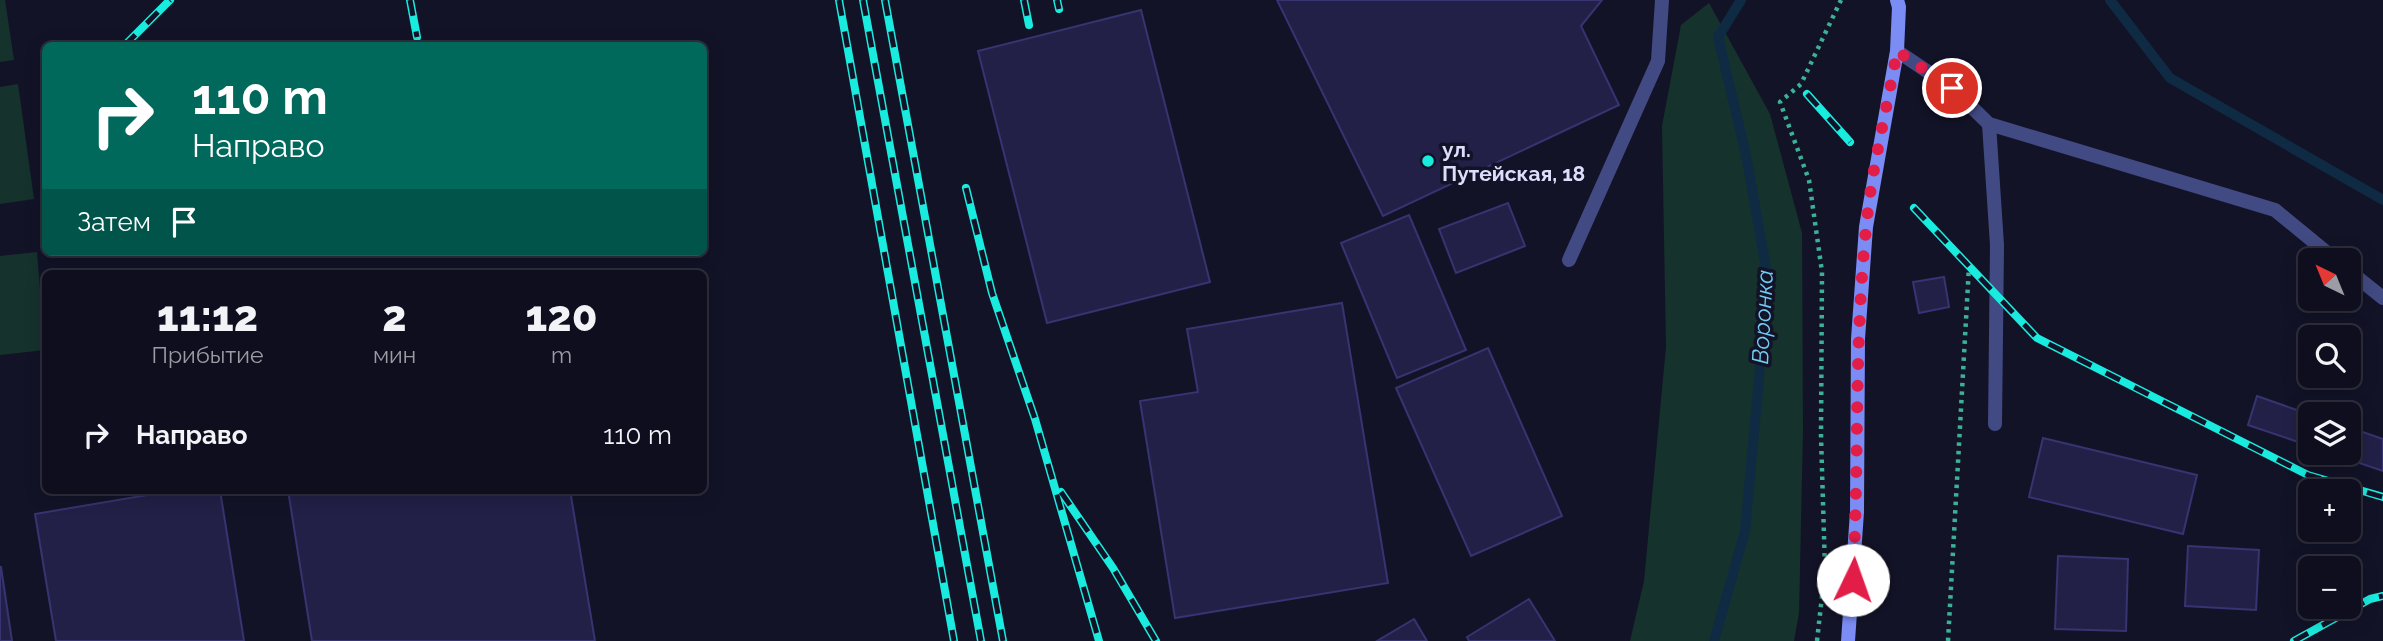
<!DOCTYPE html>
<html lang="ru">
<head>
<meta charset="utf-8">
<style>
	body { margin:0; font-family:Raleway,sans-serif; background:#1c1c2b; color:#f1f3f6; height:100vh; display:flex; flex-direction:column; font-size:26px; white-space:nowrap }
	* { box-sizing:border-box; margin:0 }
	p { font-size:23px; color:#9b9ca4 }
	.icon { flex:none; width:38px; height:38px; fill:none; stroke:currentColor; stroke-width:2; stroke-linecap:round; stroke-linejoin:round }
	.map { position:relative; flex:1; overflow:hidden }
	.sheet { position:absolute; left:42px; top:270px; width:665px; height:224px; display:flex; flex-direction:column; background:#0e0e1e; border-radius:10px; box-shadow:0 4px 18px #0003,0 0 0 2px #2e2e3c }
	.sheet>* { flex:none }
	.banner { position:absolute; left:42px; top:42px; width:665px; height:214px; border-radius:10px; box-shadow:0 4px 18px #0003,0 0 0 2px #2e2e3c; background:#00695c; color:#fff; overflow:hidden }
	.needle { width:46px; rotate:317deg }
	.tools { position:absolute; left:2298px; top:248px; display:grid; gap:14px }
	.tools a { display:grid; place-items:center; width:63px; height:63px; border-radius:10px; background:#0e0e1e; box-shadow:0 4px 18px #0003,0 0 0 2px #2e2e3c; font-size:35px }
	.pin { position:absolute; display:grid; place-items:center; width:60px; height:60px; color:#fff; margin:-30px; border:4px solid #fff; border-radius:50%; box-shadow:0 2px 7px #0007 }
	.me { position:absolute; width:77px; margin:-38px; rotate:3deg; stroke-linejoin:round; filter:drop-shadow(0 0 5px #0008) }
	.turn { display:flex; align-items:center; gap:24px; height:147px; padding:0 35px; font-size:32px }
	.turn .icon { width:91px; height:91px; stroke-width:2.5 }
	.turn b { display:block; font-size:49px; line-height:60px }
	.then { display:flex; align-items:center; height:66px; padding:0 35px; background:#0003; gap:14px; font-size:26px }
	.eta { display:flex; justify-content:space-evenly; align-items:center; height:119px; text-align:center }
	.eta b { font-size:42px; font-weight:800; line-height:49px }
	ul { padding:0; list-style:none }
	li { display:flex; align-items:center; gap:21px; height:91px; padding:0 35px }
	li div { flex:1 }
	li b { display:block; font-size:26px }
	li em { font-style:normal }
	.map>svg:first-child { display:block }
	.green { fill:#16322c }
	.lines { fill:none; stroke-linecap:round; stroke-linejoin:round }
	.stream { stroke:#0f2b44; stroke-width:10 }
	.building { fill:#222047; stroke:#363471; stroke-width:2 }
	.path { stroke:#3bb297; stroke-width:4.5; stroke-dasharray:3.5 5; stroke-linecap:butt }
	.lane { stroke:#424a83; stroke-width:14 }
	.secondary { stroke:#7b8cf4; stroke-width:14 }
	.rail-casing { stroke:#19ecdf; stroke-width:8 }
	.rail { stroke:#131328; stroke-width:5; stroke-dasharray:16; stroke-linecap:butt }
	.route { stroke:#e11d48; stroke-width:12; stroke-dasharray:0 21.6 }
	.poi-dot { fill:#19ecdf; stroke:#131328; stroke-width:2.5 }
	.labels { text-anchor:middle; dominant-baseline:central; stroke-width:7; stroke-linejoin:round; paint-order:stroke }
	.poi-label { font-size:21px; font-weight:bold; fill:#dcdefc; stroke:#131328; text-anchor:start }
	.water-label { font-size:23px; font-style:italic; fill:#73cdf3; stroke:#131328 }
</style>
</head>
<body>
<div class="map">
<svg width="2383" height="641" viewBox="0 0 2383 641">
	<rect width="100%" height="100%" fill="#131328"/>
	<g class="green">
		<polygon points="0,0 5,0 14,60 0,62"/>
		<polygon points="1709,3 1770,114 1802,233 1803,431 1799,613 1794,641 1630,641 1644,581 1666,347 1662,126 1681,25"/>
		<polygon points="18,84 34,199 0,204 0,87"/>
		<polygon points="37,252 45,350 0,355 0,256"/>
	</g>
	<g class="lines">
		<g class="stream">
			<polyline points="2110,0 2170,78 2383,200"/>
			<polyline points="1714,641 1745,531 1768,279 1746,155 1718,37 1741,0"/>
		</g>
	</g>
	<g class="building">
		<polygon points="1277,0 1602,0 1581,26 1619,105 1383,216"/>
		<polygon points="1141,10 1210,282 1047,323 978,51"/>
		<polygon points="1508,203 1525,246 1456,273 1439,229"/>
		<polygon points="1409,215 1466,350 1397,378 1341,243"/>
		<polygon points="1944,277 1949,307 1919,313 1913,282"/>
		<polygon points="1342,303 1388,583 1175,618 1140,401 1198,392 1187,329"/>
		<polygon points="1488,348 1562,516 1471,556 1396,388"/>
		<polygon points="2257,396 2311,415 2310,446 2248,425"/>
		<polygon points="2348,427 2383,439 2383,471 2330,453 2348,453"/>
		<polygon points="2043,438 2197,475 2183,534 2029,497"/>
		<polygon points="177,490 220,490 244,641 56,641 35,514"/>
		<polygon points="288,490 570,490 595,641 312,641"/>
		<polygon points="2188,546 2259,550 2256,610 2185,606"/>
		<polygon points="2058,556 2128,559 2126,631 2055,629"/>
		<polygon points="0,567 1,567 12,641 0,641"/>
		<polygon points="1529,599 1555,641 1469,641 1467,637"/>
		<polygon points="1414,619 1427,641 1377,641"/>
	</g>
	<g class="lines">
		<g class="path">
			<polyline points="1817,641 1825,569 1821,436 1822,272 1809,180 1780,102 1801,84 1841,0"/>
			<polyline points="1948,641 1969,266 1973,263"/>
		</g>
		<g class="lane">
			<polyline points="1897,51 1952,88 1989,124 2275,210 2337,261"/>
			<polyline points="1989,124 1997,245 1995,424"/>
			<polyline points="1569,260 1658,61 1662,0"/>
			<polyline points="2348,270 2383,298"/>
		</g>
		<polyline class="secondary" points="1848,641 1857,512 1858,339 1866,227 1897,51 1899,7 1897,0"/>
		<defs>
			<g id="rail">
				<polyline points="410,0 417,37"/>
				<polyline points="839,0 954,641"/>
				<polyline points="863,0 981,641"/>
				<polyline points="885,0 1003,641"/>
				<polyline points="1024,0 1029,25"/>
				<polyline points="1057,0 1059,9"/>
				<polyline points="124,46 170,0"/>
				<polyline points="1807,94 1850,142"/>
				<polyline points="966,188 992,293 1035,419 1099,641"/>
				<polyline points="1914,208 2037,338 2308,475 2383,497"/>
				<polyline points="1061,492 1113,568 1156,641"/>
				<polyline points="2294,641 2370,599 2383,596"/>
			</g>
		</defs>
		<use href="#rail" class="rail-casing"/>
		<use href="#rail" class="rail"/>
	</g>
	<g class="lines">
		<path class="route" d="M1853,580C1859,463 1854,346 1866,229C1871,171 1887,109 1897,51L1952,88"/>
	</g>
	<circle class="poi-dot" cx="1428" cy="161" r="7"/>
	<g class="labels">
		<g class="poi-label">
			<text x="1442" y="149">ул.<tspan x="1442" dy="24">Путейская, 18</tspan></text>
		</g>
		<g class="water-label">
			<text transform="translate(1762 317) rotate(-87)">Воронка</text>
		</g>
	</g>
</svg>
<div class="tools">
<a><svg class="needle" viewBox="-14 -14 28 28"><path d="M0-13l5 13h-10z" fill="#e53935"/><path d="M0 13l5-13h-10z" fill="#9b9ca4"/></svg></a>
<a><svg class="icon" aria-label="search" viewBox="0 0 24 24"><circle cx="10" cy="10" r="6"/><path d="M15 15l6 6"/></svg></a>
<a><svg class="icon" aria-label="layers" viewBox="0 0 24 24"><path d="M12 4l9 5-9 5-9-5zM3 14l9 5 9-5"/></svg></a>
<a>+</a>
<a>−</a>
</div>
<div class="pin" style="left:1952px;top:88px;background:#d93025"><svg class="icon" aria-label="arrive" viewBox="0 0 24 24"><path d="M6 21V4h12l-3 4 3 4H6"/></svg></div>
<svg class="me" style="left:1853px;top:580px" viewBox="-20 -20 40 40"><circle r="19" fill="#fff"/><path d="M0-13L10 11 0 6-10 11z" fill="#e11d48"/></svg>
<div class="banner">
<div class="turn"><svg class="icon" aria-label="right" viewBox="0 0 24 24"><path d="M7 20v-9h11M14 6l5 5-5 5"/></svg><div><b>110 m</b>Направо</div></div>
<div class="then">Затем<svg class="icon" aria-label="arrive" viewBox="0 0 24 24"><path d="M6 21V4h12l-3 4 3 4H6"/></svg></div>
</div>
<section class="sheet">
<div class="eta">
<div><b>11:12</b><p>Прибытие</p></div>
<div><b>2</b><p>мин</p></div>
<div><b>120</b><p>m</p></div>
</div>
<ul>
<li><svg class="icon" aria-label="right" viewBox="0 0 24 24"><path d="M7 20v-9h11M14 6l5 5-5 5"/></svg><div><b>Направо</b></div><em>110 m</em></li>
</ul>
</section>
</div>
</body>
</html>
